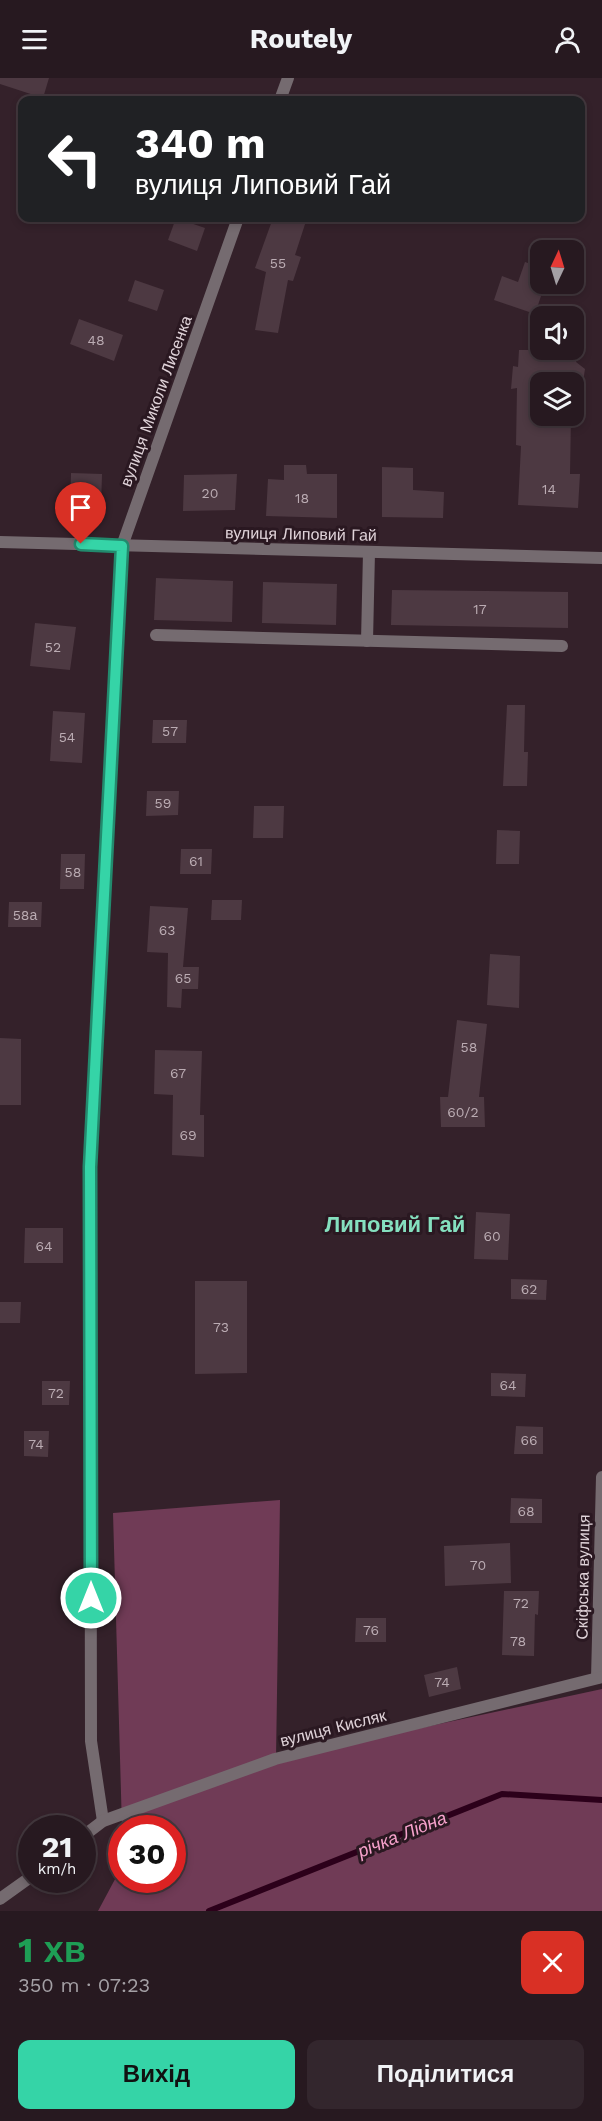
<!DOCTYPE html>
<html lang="uk">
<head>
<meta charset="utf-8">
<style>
	body { margin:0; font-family:"Work Sans",sans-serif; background:#33262d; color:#f1f3f6; height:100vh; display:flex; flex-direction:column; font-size:22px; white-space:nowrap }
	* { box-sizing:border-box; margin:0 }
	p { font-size:20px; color:#a4a0a5 }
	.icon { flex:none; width:33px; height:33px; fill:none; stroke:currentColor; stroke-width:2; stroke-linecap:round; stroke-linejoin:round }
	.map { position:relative; height:1833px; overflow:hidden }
	.drawer { display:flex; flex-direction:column; background:#271920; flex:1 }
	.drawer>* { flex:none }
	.top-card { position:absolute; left:18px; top:18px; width:567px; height:126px; border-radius:12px; box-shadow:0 3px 9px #0003,0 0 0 2px #43383e; background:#202124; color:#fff; overflow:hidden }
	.needle { width:39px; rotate:4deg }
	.controls { position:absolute; left:530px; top:162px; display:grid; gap:12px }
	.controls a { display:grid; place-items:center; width:54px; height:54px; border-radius:12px; background:#271920; box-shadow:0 3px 9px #0003,0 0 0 2px #43383e; font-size:30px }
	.speed { position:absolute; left:18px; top:1737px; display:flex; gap:12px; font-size:30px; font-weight:700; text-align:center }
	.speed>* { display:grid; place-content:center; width:78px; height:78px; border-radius:50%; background:#271920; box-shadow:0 3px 9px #0003,0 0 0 2px #43383e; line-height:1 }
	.speed small { font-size:15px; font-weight:400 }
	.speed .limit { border:9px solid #d22; background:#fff; color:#111 }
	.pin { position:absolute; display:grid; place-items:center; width:51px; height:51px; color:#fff; margin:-62px -26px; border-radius:50% 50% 50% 0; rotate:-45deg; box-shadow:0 0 6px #0007 }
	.pin .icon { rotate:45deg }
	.me { position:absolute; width:66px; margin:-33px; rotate:0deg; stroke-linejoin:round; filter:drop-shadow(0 0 4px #0008) }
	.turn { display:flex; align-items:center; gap:21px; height:126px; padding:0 18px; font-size:27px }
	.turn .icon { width:78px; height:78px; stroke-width:2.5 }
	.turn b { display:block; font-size:42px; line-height:51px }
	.round { display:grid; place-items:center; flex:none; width:63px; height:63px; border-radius:12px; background:#33262d }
	.headline { display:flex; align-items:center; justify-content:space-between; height:102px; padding:0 18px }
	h1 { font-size:36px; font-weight:700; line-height:45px; color:#1e9e55 }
	.primary-button { display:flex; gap:12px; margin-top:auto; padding:12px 18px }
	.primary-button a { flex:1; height:69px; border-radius:12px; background:#35d4a7; color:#111; font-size:24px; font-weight:700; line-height:69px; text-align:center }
	.primary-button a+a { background:#33262d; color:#f1f3f6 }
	header { display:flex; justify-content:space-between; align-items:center; height:78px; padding:0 18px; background:#271920; font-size:27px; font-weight:700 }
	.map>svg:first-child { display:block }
	.forest { fill:#703b56 }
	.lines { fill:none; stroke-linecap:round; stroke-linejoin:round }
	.stream { stroke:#2c001a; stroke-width:6 }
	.building { fill:#4d3942 }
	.service { stroke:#756b70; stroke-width:12 }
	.minor { stroke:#756b70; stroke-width:12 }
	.route-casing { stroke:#228a6d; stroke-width:15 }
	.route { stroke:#35d4a7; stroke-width:10 }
	.labels { text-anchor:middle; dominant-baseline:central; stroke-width:6; stroke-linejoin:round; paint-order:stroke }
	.number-label { font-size:14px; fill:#bbacb3 }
	.street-label { font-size:16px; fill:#e0d3d9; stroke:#2a1821 }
	.water-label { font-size:18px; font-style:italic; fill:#f7a2cc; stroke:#2a1821 }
	.district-label { font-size:22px; font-weight:bold; fill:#85e0bf; stroke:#2a1821 }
</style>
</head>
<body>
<header><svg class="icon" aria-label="menu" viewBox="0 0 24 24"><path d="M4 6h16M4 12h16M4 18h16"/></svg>Routely<svg class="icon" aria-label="person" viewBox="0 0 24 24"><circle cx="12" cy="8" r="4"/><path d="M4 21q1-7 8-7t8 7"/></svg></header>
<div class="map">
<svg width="602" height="1833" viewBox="0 0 602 1833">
	<rect width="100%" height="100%" fill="#34212a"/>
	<polygon class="forest" points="280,1422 276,1681 602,1611 602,1833 98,1833 121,1790 122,1802 172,1802 172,1750 122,1750 113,1435"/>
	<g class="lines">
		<polyline class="stream" points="209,1833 502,1716 602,1722"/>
	</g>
	<g class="building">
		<polygon points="0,0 49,0 43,20 0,6"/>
		<polygon points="176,140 205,150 197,173 168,162"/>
		<polygon points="273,140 307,140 295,177 301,179 293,203 288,202 278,255 255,252 266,194 255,190"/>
		<polygon points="525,184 540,189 540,206 545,206 535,236 494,222 502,198 518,204"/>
		<polygon points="135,202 164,212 157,233 128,223"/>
		<polygon points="79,241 123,257 114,283 70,266"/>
		<polygon points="519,272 555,272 576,275 576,284 585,291 583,304 540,304 540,338 571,338 570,396 580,396 578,430 518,427 521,368 516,367 517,310 511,311 513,288 518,289"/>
		<polygon points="284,387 306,387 307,396 337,396 337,440 266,438 268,401 284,402"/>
		<polygon points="382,389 413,390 413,412 444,414 443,440 382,439"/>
		<polygon points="71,395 102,396 101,428 70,427"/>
		<polygon points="237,396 235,432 183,433 184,397"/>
		<polygon points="156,500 233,503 232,544 154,542"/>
		<polygon points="263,504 337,506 336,547 262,545"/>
		<polygon points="392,512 568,514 568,550 391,547"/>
		<polygon points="35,545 76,549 70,592 30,588"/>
		<polygon points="507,627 525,627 524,674 528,674 527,708 503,708"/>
		<polygon points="53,633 85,635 82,685 50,683"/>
		<polygon points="153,642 187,642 186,665 152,665"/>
		<polygon points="147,713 179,713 178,737 146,738"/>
		<polygon points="254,728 284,728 283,760 253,760"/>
		<polygon points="497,752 520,753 519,786 496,786"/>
		<polygon points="181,771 212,771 211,796 180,796"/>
		<polygon points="61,776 85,776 84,811 60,811"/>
		<polygon points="212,822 242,822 241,842 211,842"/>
		<polygon points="9,824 42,824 41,849 8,849"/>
		<polygon points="150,828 188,830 183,889 199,889 198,911 182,911 181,930 167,929 168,875 147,874"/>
		<polygon points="490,876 520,878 519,930 487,927"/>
		<polygon points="457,942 487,946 479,1019 484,1019 485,1049 441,1049 440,1019 448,1019"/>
		<polygon points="0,960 21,961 21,1027 0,1027"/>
		<polygon points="155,972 202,973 200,1037 204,1037 204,1079 172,1077 173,1017 154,1016"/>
		<polygon points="476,1134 510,1136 508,1182 474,1181"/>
		<polygon points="25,1150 63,1150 63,1185 24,1185"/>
		<polygon points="511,1201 547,1202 546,1222 511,1221"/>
		<polygon points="195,1203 247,1203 247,1295 195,1296"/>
		<polygon points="0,1224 21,1224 20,1245 0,1245"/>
		<polygon points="491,1295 526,1296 525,1319 491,1318"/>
		<polygon points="42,1303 70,1303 69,1327 42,1327"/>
		<polygon points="516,1348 543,1349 543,1376 514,1376"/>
		<polygon points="24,1353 49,1353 48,1379 24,1378"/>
		<polygon points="511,1420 542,1421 542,1445 510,1445"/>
		<polygon points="510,1465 511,1505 445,1508 444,1468"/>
		<polygon points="504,1513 539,1513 538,1537 535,1536 534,1578 502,1577"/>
		<polygon points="356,1540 386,1540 386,1564 355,1564"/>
		<polygon points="457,1589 461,1611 429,1619 424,1597"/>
	</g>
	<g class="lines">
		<g class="service">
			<polyline points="156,557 562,568"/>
			<polyline points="367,563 369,474"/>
		</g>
		<g class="minor">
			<polyline points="280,22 288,0"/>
			<polyline points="0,464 602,480"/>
			<polyline points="597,1600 602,1399"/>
			<polyline points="103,1743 91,1663 90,1089 122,468 238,140"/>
			<polyline points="82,1759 103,1743 275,1681 602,1599"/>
			<polyline points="0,1821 32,1798"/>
		</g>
	</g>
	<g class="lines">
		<defs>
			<polyline id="route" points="81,466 122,468 90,1089 91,1520"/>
		</defs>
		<use href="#route" class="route-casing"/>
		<use href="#route" class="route"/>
	</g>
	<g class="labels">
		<g class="number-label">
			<text x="278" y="185">55</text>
			<text x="96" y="262">48</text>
			<text x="549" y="411">14</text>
			<text x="210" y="415">20</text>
			<text x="302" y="420">18</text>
			<text x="480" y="531">17</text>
			<text x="53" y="569">52</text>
			<text x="170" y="653">57</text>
			<text x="67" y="659">54</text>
			<text x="163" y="725">59</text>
			<text x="196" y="783">61</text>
			<text x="73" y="794">58</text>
			<text x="25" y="837">58а</text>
			<text x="167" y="852">63</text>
			<text x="183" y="900">65</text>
			<text x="469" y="969">58</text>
			<text x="178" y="995">67</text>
			<text x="463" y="1034">60/2</text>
			<text x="188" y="1057">69</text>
			<text x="492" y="1158">60</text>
			<text x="44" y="1168">64</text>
			<text x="529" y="1211">62</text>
			<text x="221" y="1249">73</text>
			<text x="508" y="1307">64</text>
			<text x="56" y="1315">72</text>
			<text x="529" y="1362">66</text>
			<text x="36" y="1366">74</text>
			<text x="526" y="1433">68</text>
			<text x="478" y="1487">70</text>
			<text x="521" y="1525">72</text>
			<text x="371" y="1552">76</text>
			<text x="518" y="1563">78</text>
			<text x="442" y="1604">74</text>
		</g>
		<g class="street-label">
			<text transform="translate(156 323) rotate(-70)">вулиця Миколи Лисенка</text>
			<text transform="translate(301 456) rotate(1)">вулиця Липовий Гай</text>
			<text transform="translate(583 1499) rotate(-89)">Скіфська вулиця</text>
			<text transform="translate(333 1650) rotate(-14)">вулиця Кисляк</text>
		</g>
		<g class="water-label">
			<text transform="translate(402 1756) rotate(-22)">річка Лідна</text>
		</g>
		<g class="district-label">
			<text x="395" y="1146">Липовий Гай</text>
		</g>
	</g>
</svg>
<div class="controls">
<a><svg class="needle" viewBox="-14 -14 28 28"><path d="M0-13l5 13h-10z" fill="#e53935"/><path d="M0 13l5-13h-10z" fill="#a4a0a5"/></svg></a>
<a><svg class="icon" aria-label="sound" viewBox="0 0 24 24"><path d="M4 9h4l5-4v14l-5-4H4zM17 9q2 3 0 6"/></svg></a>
<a><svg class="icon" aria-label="layers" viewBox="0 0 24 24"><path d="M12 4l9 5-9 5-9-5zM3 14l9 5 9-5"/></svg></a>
</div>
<div class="speed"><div>21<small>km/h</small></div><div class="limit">30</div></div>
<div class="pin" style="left:81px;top:466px;background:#d93025"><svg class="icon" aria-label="arrive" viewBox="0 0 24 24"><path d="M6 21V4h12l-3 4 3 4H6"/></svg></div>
<svg class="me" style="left:91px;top:1520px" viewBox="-20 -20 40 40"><circle r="17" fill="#35d4a7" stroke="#fff" stroke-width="3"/><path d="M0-11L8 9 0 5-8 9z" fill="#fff"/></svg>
<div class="top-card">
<div class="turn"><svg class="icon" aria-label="left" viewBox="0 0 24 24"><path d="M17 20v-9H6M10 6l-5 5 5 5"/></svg><div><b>340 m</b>вулиця Липовий Гай</div></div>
</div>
</div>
<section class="drawer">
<div class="headline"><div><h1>1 хв</h1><p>350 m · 07:23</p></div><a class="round" style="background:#d93025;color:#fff"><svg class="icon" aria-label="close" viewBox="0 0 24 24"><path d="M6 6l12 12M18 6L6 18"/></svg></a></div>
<div class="primary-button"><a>Вихід</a><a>Поділитися</a></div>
</section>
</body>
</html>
